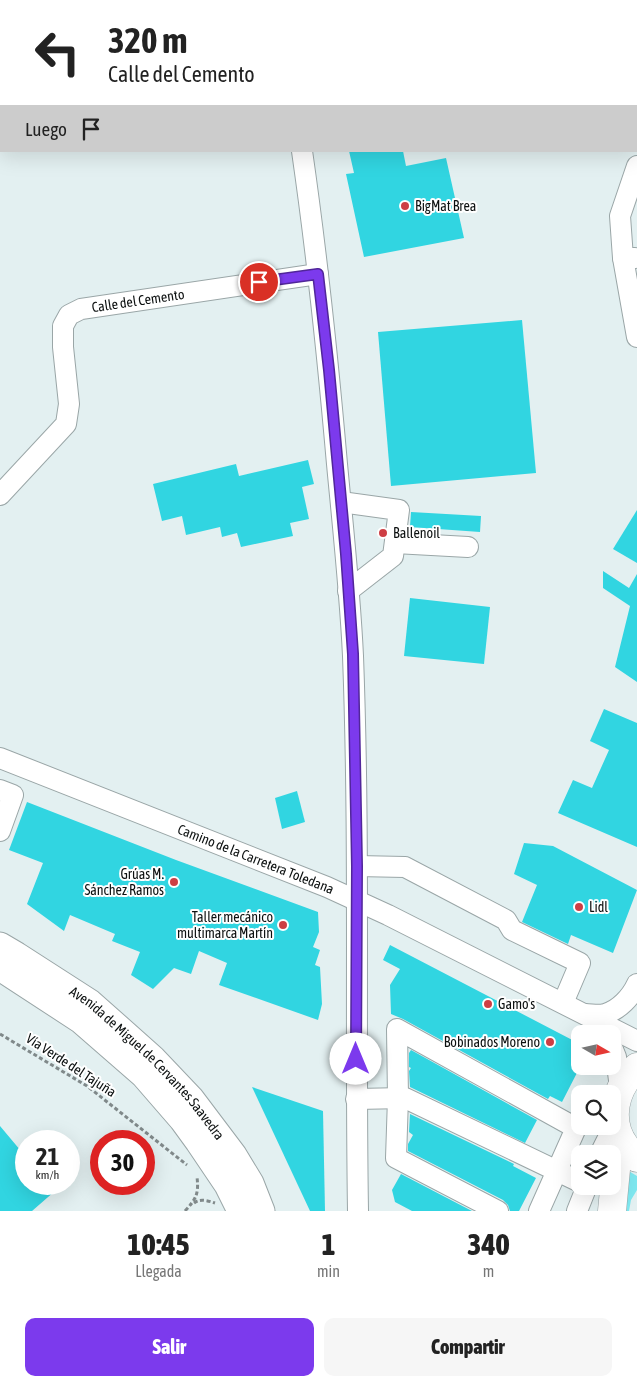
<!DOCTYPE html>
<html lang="es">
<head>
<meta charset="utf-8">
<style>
	body { margin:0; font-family:"Asap Condensed",sans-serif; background:#f6f6f6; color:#222; height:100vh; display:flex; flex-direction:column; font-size:19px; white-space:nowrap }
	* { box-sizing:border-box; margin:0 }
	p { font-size:16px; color:#767676 }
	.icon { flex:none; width:28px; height:28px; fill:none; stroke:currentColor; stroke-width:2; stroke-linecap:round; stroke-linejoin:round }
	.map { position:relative; height:1211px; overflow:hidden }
	.side { display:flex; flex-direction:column; background:#fff; flex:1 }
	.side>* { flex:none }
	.banner { position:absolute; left:0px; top:0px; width:638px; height:152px; box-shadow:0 5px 20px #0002; background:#fff; color:#222; overflow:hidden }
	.needle { width:32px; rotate:99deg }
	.controls { position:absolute; left:571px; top:1025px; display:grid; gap:10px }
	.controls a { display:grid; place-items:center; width:50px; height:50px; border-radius:10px; background:#fff; box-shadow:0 5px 20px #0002; font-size:25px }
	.speed { position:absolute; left:15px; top:1130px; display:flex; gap:10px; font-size:25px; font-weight:700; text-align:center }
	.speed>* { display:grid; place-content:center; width:65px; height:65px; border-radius:50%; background:#fff; box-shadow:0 5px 20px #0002; line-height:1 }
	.speed small { font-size:12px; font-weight:400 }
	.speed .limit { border:8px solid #d22; background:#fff; color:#111 }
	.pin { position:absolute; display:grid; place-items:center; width:42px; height:42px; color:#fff; margin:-21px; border:2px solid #fff; border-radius:50%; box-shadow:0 1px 5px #0007 }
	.me { position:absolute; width:55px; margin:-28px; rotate:0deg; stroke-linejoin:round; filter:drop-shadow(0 0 4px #0008) }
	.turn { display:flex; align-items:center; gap:18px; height:105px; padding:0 25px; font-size:22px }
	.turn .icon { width:65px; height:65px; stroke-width:2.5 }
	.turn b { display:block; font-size:35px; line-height:42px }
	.then { display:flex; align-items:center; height:48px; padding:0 25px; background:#0003; gap:10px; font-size:19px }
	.eta { display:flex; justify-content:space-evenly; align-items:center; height:85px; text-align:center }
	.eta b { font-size:30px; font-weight:800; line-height:35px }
	.primary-button { display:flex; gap:10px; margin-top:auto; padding:10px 25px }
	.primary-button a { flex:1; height:58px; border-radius:10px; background:#7c3aed; color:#fff; font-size:20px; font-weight:800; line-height:58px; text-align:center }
	.primary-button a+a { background:#f6f6f6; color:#222 }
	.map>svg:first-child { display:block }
	.green { fill:#7ee7ef }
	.building { fill:#31d5e1 }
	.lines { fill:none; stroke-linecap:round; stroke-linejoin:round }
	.minor-casing { stroke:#9aa6a7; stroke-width:22 }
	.major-casing { stroke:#9aa6a7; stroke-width:27 }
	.highway-casing { stroke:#9aa6a7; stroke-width:29 }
	.path { stroke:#80898a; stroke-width:3; stroke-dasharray:4 2.5; stroke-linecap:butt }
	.minor { stroke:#fff; stroke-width:20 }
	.major { stroke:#fff; stroke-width:25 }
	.highway { stroke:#fff; stroke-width:28 }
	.route-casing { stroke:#51269a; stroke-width:12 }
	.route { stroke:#7c3aed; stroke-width:9 }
	.poi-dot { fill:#cd3e44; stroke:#fff; stroke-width:2 }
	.labels { text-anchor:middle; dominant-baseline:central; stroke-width:4; stroke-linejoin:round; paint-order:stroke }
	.poi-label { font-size:14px; fill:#0c1010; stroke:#fff; text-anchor:start }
	.street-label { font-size:14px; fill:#0c1010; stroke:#fff }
</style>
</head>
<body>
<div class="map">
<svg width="637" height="1211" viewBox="0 0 637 1211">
	<rect width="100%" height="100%" fill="#e3f0f1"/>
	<polygon class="green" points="627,1170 637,1176 637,1190 631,1200 629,1211 621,1211"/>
	<g class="building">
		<polygon points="349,151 403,151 406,166 446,158 464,238 364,257 346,174 354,173"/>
		<polygon points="522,320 536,473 391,486 378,332"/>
		<polygon points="308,460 314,484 302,487 309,519 290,523 293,536 241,547 237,533 222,537 220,527 186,535 182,516 162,521 153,484 236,464 239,476"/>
		<polygon points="637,510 637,563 613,549"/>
		<polygon points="411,512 481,516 480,532 410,527"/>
		<polygon points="603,571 629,588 637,574 637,682 615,667 630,606 603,588"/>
		<polygon points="410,598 490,607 484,664 404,656"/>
		<polygon points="604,709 637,723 637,847 558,813 573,780 592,788 609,750 590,741"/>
		<polygon points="297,791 305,822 282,829 275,798"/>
		<polygon points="27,802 176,860 318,912 319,932 313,947 320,950 315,965 320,967 322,1004 318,1020 219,985 227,963 199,951 191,974 174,968 153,989 131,975 140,952 112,941 115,934 70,915 64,931 27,904 43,863 9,850"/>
		<polygon points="524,843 553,846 637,890 613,953 571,935 568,944 522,922 537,885 514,874"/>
		<polygon points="390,945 580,1044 580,1067 562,1102 550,1096 548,1099 403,1019 391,1014 390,985 400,969 383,960"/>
		<polygon points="411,1050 537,1120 525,1143 410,1087 409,1071 411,1068 409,1067 409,1053"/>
		<polygon points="252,1087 323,1111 325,1211 310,1211"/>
		<polygon points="410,1114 514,1164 513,1166 536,1178 519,1211 510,1211 508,1205 503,1200 408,1151 408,1144 413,1135 409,1132"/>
		<polygon points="0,1126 26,1157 26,1184 49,1184 55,1191 32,1211 0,1211"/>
		<polygon points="401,1174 472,1211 412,1211 395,1202 392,1190"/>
	</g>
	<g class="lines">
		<defs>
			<g id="minor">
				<polyline points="14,0 16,1"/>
				<polyline points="279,0 279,1"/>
				<polyline points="0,90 1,89"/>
				<path d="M302,151C317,255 328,360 337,464C343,528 350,592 353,656C360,841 355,1026 358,1211"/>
				<polyline points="623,258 620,216 637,166"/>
				<polyline points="635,258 623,258 637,337"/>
				<path id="s1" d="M0,495L66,424L69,404L63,347V326L69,315L81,309L318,274"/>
				<polyline points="341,502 399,510 393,556 348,591"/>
				<polyline points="395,543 468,547"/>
				<path id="s2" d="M0,758L327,887L388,915L637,1041"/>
				<polyline points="0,790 13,795 0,831"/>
				<polyline points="357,866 405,867 506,920 512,930 580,963 563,1003"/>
				<path d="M585,1014C591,1014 599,1016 605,1014C619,1010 631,997 637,984"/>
				<polyline points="612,1047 616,1057 620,1088"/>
				<polyline points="356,1099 405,1098 580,1182"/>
				<polyline points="600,1154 607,1140 616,1127"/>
				<polyline points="498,1211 396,1158 398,1098 397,1029 576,1128 539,1211"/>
				<polyline points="577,1211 587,1186"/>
			</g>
			<g id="major">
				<path id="s3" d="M0,945L17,955L90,1002L153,1058L191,1098L234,1155L251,1183L262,1211"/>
				<polyline points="0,968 81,1021 143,1075 182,1120 198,1142 227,1185 240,1211"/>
			</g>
			<g id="highway">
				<path d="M637,1067C610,1093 605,1133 637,1158"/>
				<polyline points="612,1211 619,1138"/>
			</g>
		</defs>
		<use href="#minor" class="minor-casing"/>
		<use href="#major" class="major-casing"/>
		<use href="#highway" class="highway-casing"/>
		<g class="path">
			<polyline points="0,1034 87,1086 187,1165"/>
			<path d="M194,1203C200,1198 209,1201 215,1203"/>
			<path d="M185,1211C196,1199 199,1194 197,1177"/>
		</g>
		<use href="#minor" class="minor"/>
		<use href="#major" class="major"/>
		<use href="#highway" class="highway"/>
	</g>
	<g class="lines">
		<defs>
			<polyline id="route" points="259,282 318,274 329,370 346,554 353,654 357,866 356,1059"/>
		</defs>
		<use href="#route" class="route-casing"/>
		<use href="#route" class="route"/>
	</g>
	<g class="poi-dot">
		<circle cx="405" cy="206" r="5"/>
		<circle cx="383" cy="533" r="5"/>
		<circle cx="174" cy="882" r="5"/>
		<circle cx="579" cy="907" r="5"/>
		<circle cx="283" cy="925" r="5"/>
		<circle cx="488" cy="1004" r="5"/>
		<circle cx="550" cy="1042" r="5"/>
	</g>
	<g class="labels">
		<g class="poi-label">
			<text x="415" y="206">BigMat Brea</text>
			<text x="393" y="533">Ballenoil</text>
			<text x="164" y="874" text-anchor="end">Grúas M.<tspan x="164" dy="16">Sánchez Ramos</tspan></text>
			<text x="589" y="907">Lidl</text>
			<text x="273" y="917" text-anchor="end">Taller mecánico<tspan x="273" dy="16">multimarca Martín</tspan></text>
			<text x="498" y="1004">Gamo's</text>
			<text x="540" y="1042" text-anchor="end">Bobinados Moreno</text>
		</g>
		<g class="street-label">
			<text stroke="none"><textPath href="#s1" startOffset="279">Calle del Cemento</textPath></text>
			<text stroke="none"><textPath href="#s2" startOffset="275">Camino de la Carretera Toledana</textPath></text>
			<text transform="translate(71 1065) rotate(33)">Vía Verde del Tajuña</text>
			<text stroke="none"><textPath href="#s3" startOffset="190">Avenida de Miguel de Cervantes Saavedra</textPath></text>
		</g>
	</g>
</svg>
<div class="controls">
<a><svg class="needle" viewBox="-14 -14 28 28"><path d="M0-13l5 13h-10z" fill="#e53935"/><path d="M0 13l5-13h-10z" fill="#767676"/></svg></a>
<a><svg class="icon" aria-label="search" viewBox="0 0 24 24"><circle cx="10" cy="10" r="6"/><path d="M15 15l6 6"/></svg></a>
<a><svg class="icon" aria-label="layers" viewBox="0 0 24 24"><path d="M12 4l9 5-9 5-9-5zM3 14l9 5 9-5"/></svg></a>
</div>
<div class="speed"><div>21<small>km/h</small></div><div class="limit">30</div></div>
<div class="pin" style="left:259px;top:282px;background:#d93025"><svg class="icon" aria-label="arrive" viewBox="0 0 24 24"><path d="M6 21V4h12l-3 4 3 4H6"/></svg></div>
<svg class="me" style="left:356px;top:1059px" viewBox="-20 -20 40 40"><circle r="19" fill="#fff"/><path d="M0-13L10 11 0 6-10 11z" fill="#7c3aed"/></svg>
<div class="banner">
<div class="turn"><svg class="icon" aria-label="left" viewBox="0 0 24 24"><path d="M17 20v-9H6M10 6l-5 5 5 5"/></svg><div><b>320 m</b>Calle del Cemento</div></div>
<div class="then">Luego<svg class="icon" aria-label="arrive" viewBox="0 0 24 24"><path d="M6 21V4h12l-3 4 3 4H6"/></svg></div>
</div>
</div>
<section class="side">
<div class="eta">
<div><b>10:45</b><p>Llegada</p></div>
<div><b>1</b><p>min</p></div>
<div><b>340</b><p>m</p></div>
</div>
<div class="primary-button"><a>Salir</a><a>Compartir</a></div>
</section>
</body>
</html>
